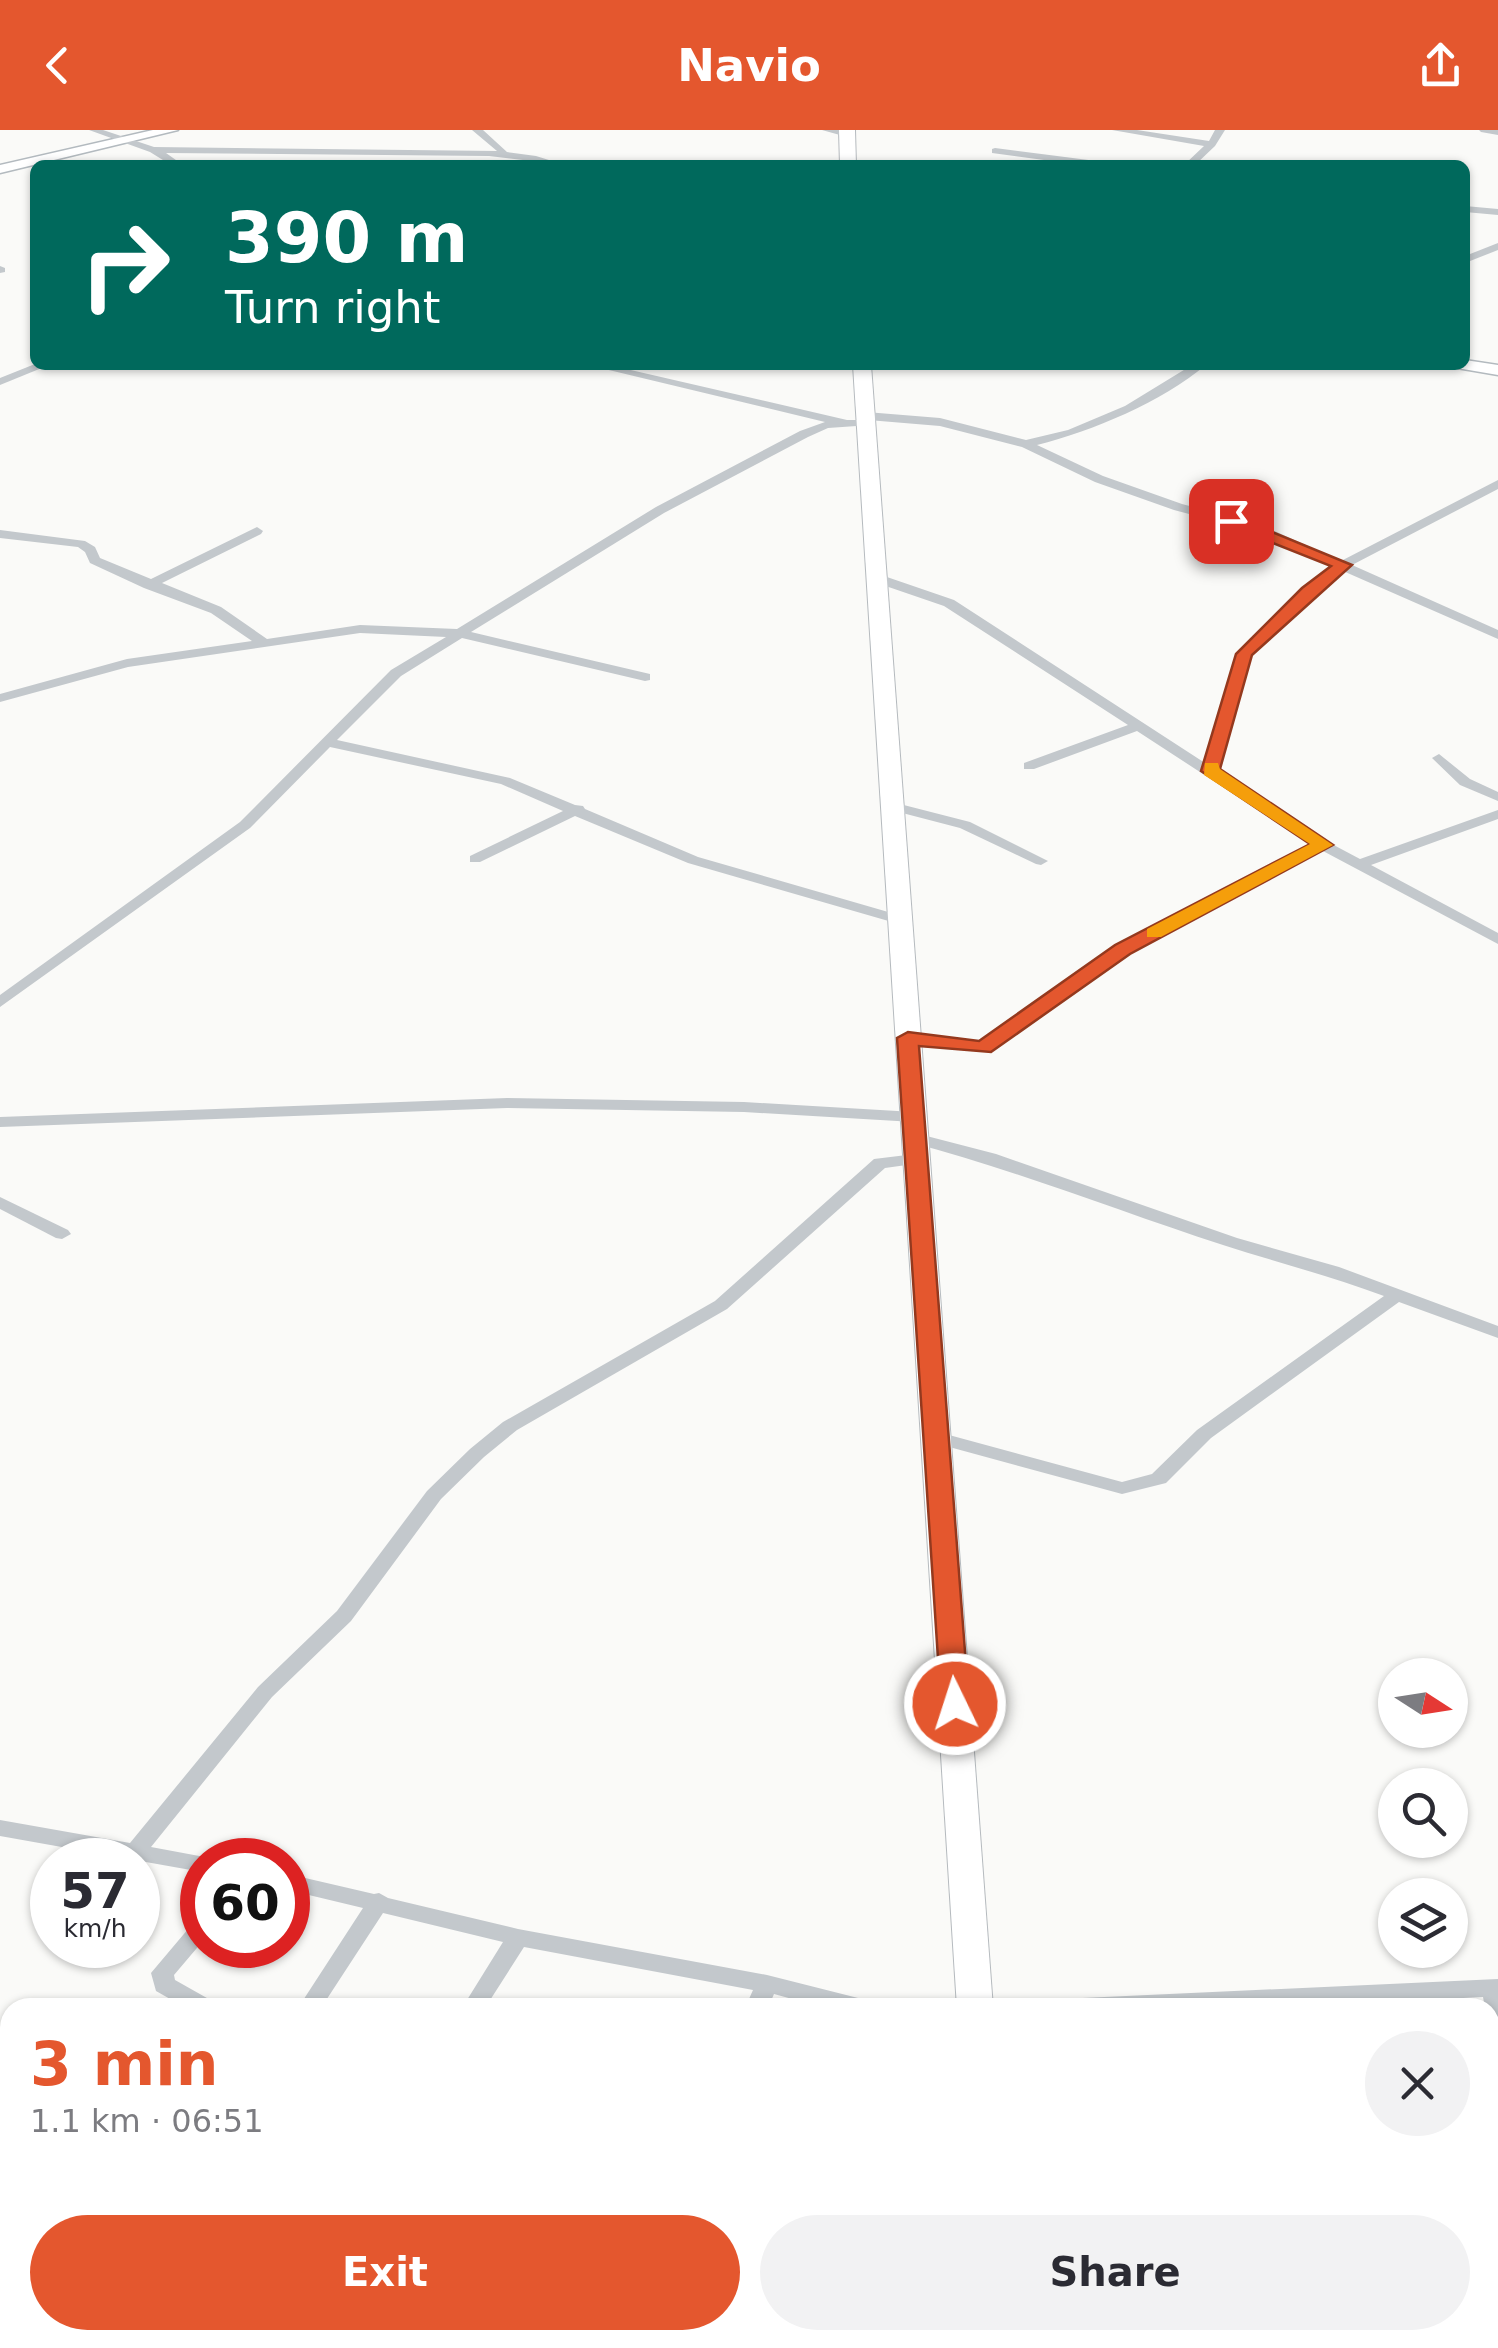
<!DOCTYPE html>
<html lang="en">
<head>
<meta charset="utf-8">
<style>
	body { margin:0; font-family:"DejaVu Sans",sans-serif; background:#f2f2f3; color:#2b2b33; height:100vh; display:flex; flex-direction:column; font-size:38px; white-space:nowrap }
	* { box-sizing:border-box; margin:0 }
	p { font-size:32px; color:#7c7c81 }
	.icon { flex:none; width:55px; height:55px; fill:none; stroke:currentColor; stroke-width:2; stroke-linecap:round; stroke-linejoin:round }
	.map { position:relative; flex:1; overflow:hidden }
	.panel { position:absolute; left:0px; top:1868px; width:1500px; height:352px; display:flex; flex-direction:column; background:#fff; border-radius:30px 30px 0 0; box-shadow:0 2px 8px #0004 }
	.panel>* { flex:none }
	.top-card { position:absolute; left:30px; top:30px; width:1440px; height:210px; border-radius:15px; box-shadow:0 2px 8px #0004; background:#00695c; color:#fff; overflow:hidden }
	.needle { width:65px; rotate:102deg }
	.fabs { position:absolute; left:1378px; top:1528px; display:grid; gap:20px }
	.fabs a { display:grid; place-items:center; width:90px; height:90px; border-radius:50%; background:#fff; box-shadow:0 2px 8px #0004; font-size:50px }
	.speed { position:absolute; left:30px; top:1708px; display:flex; gap:20px; font-size:50px; font-weight:700; text-align:center }
	.speed>* { display:grid; place-content:center; width:130px; height:130px; border-radius:50%; background:#fff; box-shadow:0 2px 8px #0004; line-height:1 }
	.speed small { font-size:25px; font-weight:400 }
	.speed .limit { border:15px solid #d22; background:#fff; color:#111 }
	.pin { position:absolute; display:grid; place-items:center; width:85px; height:85px; color:#fff; margin:-42px; border-radius:20px; box-shadow:0 5px 15px #0006 }
	.me { position:absolute; width:110px; margin:-55px; rotate:356deg; stroke-linejoin:round; filter:drop-shadow(0 0 8px #0008) }
	.turn { display:flex; align-items:center; gap:35px; height:210px; padding:0 30px; font-size:45px }
	.turn .icon { width:130px; height:130px; stroke-width:2.5 }
	.turn b { display:block; font-size:70px; line-height:85px }
	.round { display:grid; place-items:center; flex:none; width:105px; height:105px; border-radius:52px; background:#f2f2f3 }
	.overview { display:flex; align-items:center; justify-content:space-between; height:170px; padding:0 30px }
	h1 { font-size:60px; font-weight:600; line-height:75px; color:#e4572e }
	.action { display:flex; gap:20px; margin-top:auto; padding:20px 30px }
	.action a { flex:1; height:115px; border-radius:60px; background:#e4572e; color:#fff; font-size:40px; font-weight:600; line-height:115px; text-align:center }
	.action a+a { background:#f2f2f3; color:#2b2b33 }
	header { display:flex; justify-content:space-between; align-items:center; height:130px; padding:0 30px; background:#e4572e; color:#fff; font-size:45px; font-weight:600 }
	.map>svg:first-child { display:block }
	.lines { fill:none; stroke-linecap:round; stroke-linejoin:round }
	.secondary-casing { stroke:#b3babf; stroke-width:3 }
	.primary-casing { stroke:#b5babe; stroke-width:2 }
	.street { fill:#c3c8cc; fill-rule:evenodd }
	.secondary { fill:#fff; fill-rule:evenodd }
	.primary { fill:#fff; fill-rule:evenodd }
	.route { fill:#e4572e; stroke:#94391e; stroke-width:2.5 }
	.slow { fill:#f59e0b }
</style>
</head>
<body>
<header><svg class="icon" aria-label="back" viewBox="0 0 24 24"><path d="M15 5l-7 7 7 7"/></svg>Navio<svg class="icon" aria-label="share" viewBox="0 0 24 24"><path d="M12 15V3M7 8l5-5 5 5M5 13v7h14v-7"/></svg></header>
<div class="map">
<svg width="1498" height="2218" viewBox="0 0 1498 2218">
	<rect width="100%" height="100%" fill="#fafaf8"/>
	<g class="lines">
		<defs>
			<g id="secondary">
				<polygon points="153,0 178,0 0,43 0,35"/>
				<polygon points="1465,230 1498,235 1498,245 1457,238 1455,235 1465,235"/>
			</g>
			<g id="primary">
				<polygon points="839,0 855,0 856,35 840,35"/>
				<polygon points="853,235 871,235 993,1878 957,1878"/>
				<rect x="975" y="2210" width="40" height="8"/>
			</g>
		</defs>
		<use href="#secondary" class="secondary-casing"/>
		<use href="#primary" class="primary-casing"/>
		<g class="street">
			<polygon points="89,0 103,0 154,17 497,21 472,0 483,0 507,22 536,26 565,35 489,26 166,23 183,35 171,35 150,22"/>
			<polygon points="822,0 842,0 852,4 847,7"/>
			<polygon points="1112,0 1137,0 1209,11 1215,0 1225,0 1215,16 1195,35 1184,35 1204,16"/>
			<polygon points="1479,0 1498,0 1498,5 1481,2"/>
			<polygon points="995,18 1104,32 1109,35 1081,35 992,23 992,19"/>
			<polygon points="1465,76 1498,79 1498,85 1465,82"/>
			<polygon points="1498,113 1498,120 1465,133 1465,126"/>
			<polygon points="0,136 5,138 5,142 0,143"/>
			<polygon points="35,234 49,235 0,255 0,248"/>
			<path d="M588,235H609L847,290H866L860,286L866,282L940,288L1026,310L1068,300L1125,276L1192,235H1206C1161,272 1093,301 1037,315L1103,346L1182,374L1261,395L1341,431L1498,350V359L1352,435L1498,500V509L1343,441L1283,492L1250,525L1217,640L1328,712L1360,729L1498,680V689L1371,735L1498,803V814L1323,721L1127,822L989,921L902,911L900,908L902,905L908,903L980,913L1117,816L1312,715L1137,601L1034,639H1024V633L1128,595L944,476L874,452V446H884L954,470L1205,633L1237,524L1273,486L1333,437L1253,401L1174,380L1095,352L1022,317L940,296L868,290L873,293L871,295L828,298L808,307L664,383L471,502L650,544V550L645,551L462,508L401,546L337,610L510,648L575,675L583,676L585,679L698,727L902,786L905,789L902,792H892L688,733L575,686L480,732H470V726L563,681L501,654L330,617L250,698L0,877V865L240,692L391,540L446,507L360,503L128,537L0,572V564L127,529L252,511L211,483L144,458L90,433L85,422L78,417L0,408V400L85,411L95,417L100,428L151,449L257,397L263,401L261,404L162,453L221,477L267,509L360,495L457,499L656,377L800,301L825,292Z"/>
			<polygon points="1439,624 1470,649 1498,662 1498,671 1460,655 1432,628"/>
			<polygon points="892,672 970,692 1048,731 1041,735 1036,734 960,698 887,679 885,676"/>
			<polygon points="507,968 744,972 914,982 922,987 914,992 744,982 507,978 0,997 0,987"/>
			<path d="M915,1003L996,1024L1237,1108L1339,1137L1498,1196V1208L1399,1172L1211,1308L1166,1353L1122,1364L931,1312L929,1308L931,1304L938,1302L1122,1352L1152,1344L1197,1300L1384,1166C1330,1146 1276,1132 1223,1115C1118,1081 1016,1040 909,1012L907,1008L909,1004Z"/>
			<polygon points="915,1024 921,1025 923,1029 921,1033 885,1038 727,1179 517,1300 484,1327 441,1369 351,1491 272,1567 151,1717 210,1728 202,1730 202,1742 0,1706 0,1690 130,1713 258,1557 337,1481 427,1361 470,1319 503,1292 715,1171 874,1029"/>
			<polygon points="0,1067 68,1100 71,1104 62,1109 56,1108 0,1079"/>
			<polygon points="288,1744 374,1764 379,1763 388,1768 518,1799 767,1845 862,1869 870,1872 873,1878 825,1878 774,1864 768,1878 745,1878 753,1860 524,1817 485,1878 462,1878 503,1812 383,1783 321,1878 298,1878 363,1778 288,1760"/>
			<polygon points="202,1790 202,1812 174,1845 175,1850 214,1872 217,1878 186,1878 156,1861 151,1843 194,1792"/>
			<polygon points="1498,1849 1498,1891 1490,1888 1490,1878 1485,1878 1483,1867 1264,1878 1050,1878 1053,1872 1061,1869"/>
			<polygon points="305,2210 331,2210 328,2218 302,2218"/>
		</g>
		<use href="#secondary" class="secondary"/>
		<use href="#primary" class="primary"/>
	</g>
	<polygon class="route" points="1225,387 1236,387 1352,435 1252,525 1220,639 1333,715 1130,824 991,922 919,916 969,1574 955,1583 941,1574 897,908 908,902 979,911 1115,815 1310,714 1201,641 1236,524 1302,458 1331,436 1225,394"/>
	<polygon class="slow" points="1205,633 1218,633 1220,639 1333,715 1161,807 1147,807 1147,799 1310,714 1204,645"/>
</svg>
<div class="fabs">
<a><svg class="needle" viewBox="-14 -14 28 28"><path d="M0-13l5 13h-10z" fill="#e53935"/><path d="M0 13l5-13h-10z" fill="#7c7c81"/></svg></a>
<a><svg class="icon" aria-label="search" viewBox="0 0 24 24"><circle cx="10" cy="10" r="6"/><path d="M15 15l6 6"/></svg></a>
<a><svg class="icon" aria-label="layers" viewBox="0 0 24 24"><path d="M12 4l9 5-9 5-9-5zM3 14l9 5 9-5"/></svg></a>
</div>
<div class="speed"><div>57<small>km/h</small></div><div class="limit">60</div></div>
<div class="pin" style="left:1231px;top:391px;background:#d93025"><svg class="icon" aria-label="arrive" viewBox="0 0 24 24"><path d="M6 21V4h12l-3 4 3 4H6"/></svg></div>
<svg class="me" style="left:955px;top:1574px" viewBox="-20 -20 40 40"><circle r="17" fill="#e4572e" stroke="#fff" stroke-width="3"/><path d="M0-11L8 9 0 5-8 9z" fill="#fff"/></svg>
<div class="top-card">
<div class="turn"><svg class="icon" aria-label="right" viewBox="0 0 24 24"><path d="M7 20v-9h11M14 6l5 5-5 5"/></svg><div><b>390 m</b>Turn right</div></div>
</div>
<section class="panel">
<div class="overview"><div><h1>3 min</h1><p>1.1 km · 06:51</p></div><a class="round"><svg class="icon" aria-label="close" viewBox="0 0 24 24"><path d="M6 6l12 12M18 6L6 18"/></svg></a></div>
<div class="action"><a>Exit</a><a>Share</a></div>
</section>
</div>
</body>
</html>
